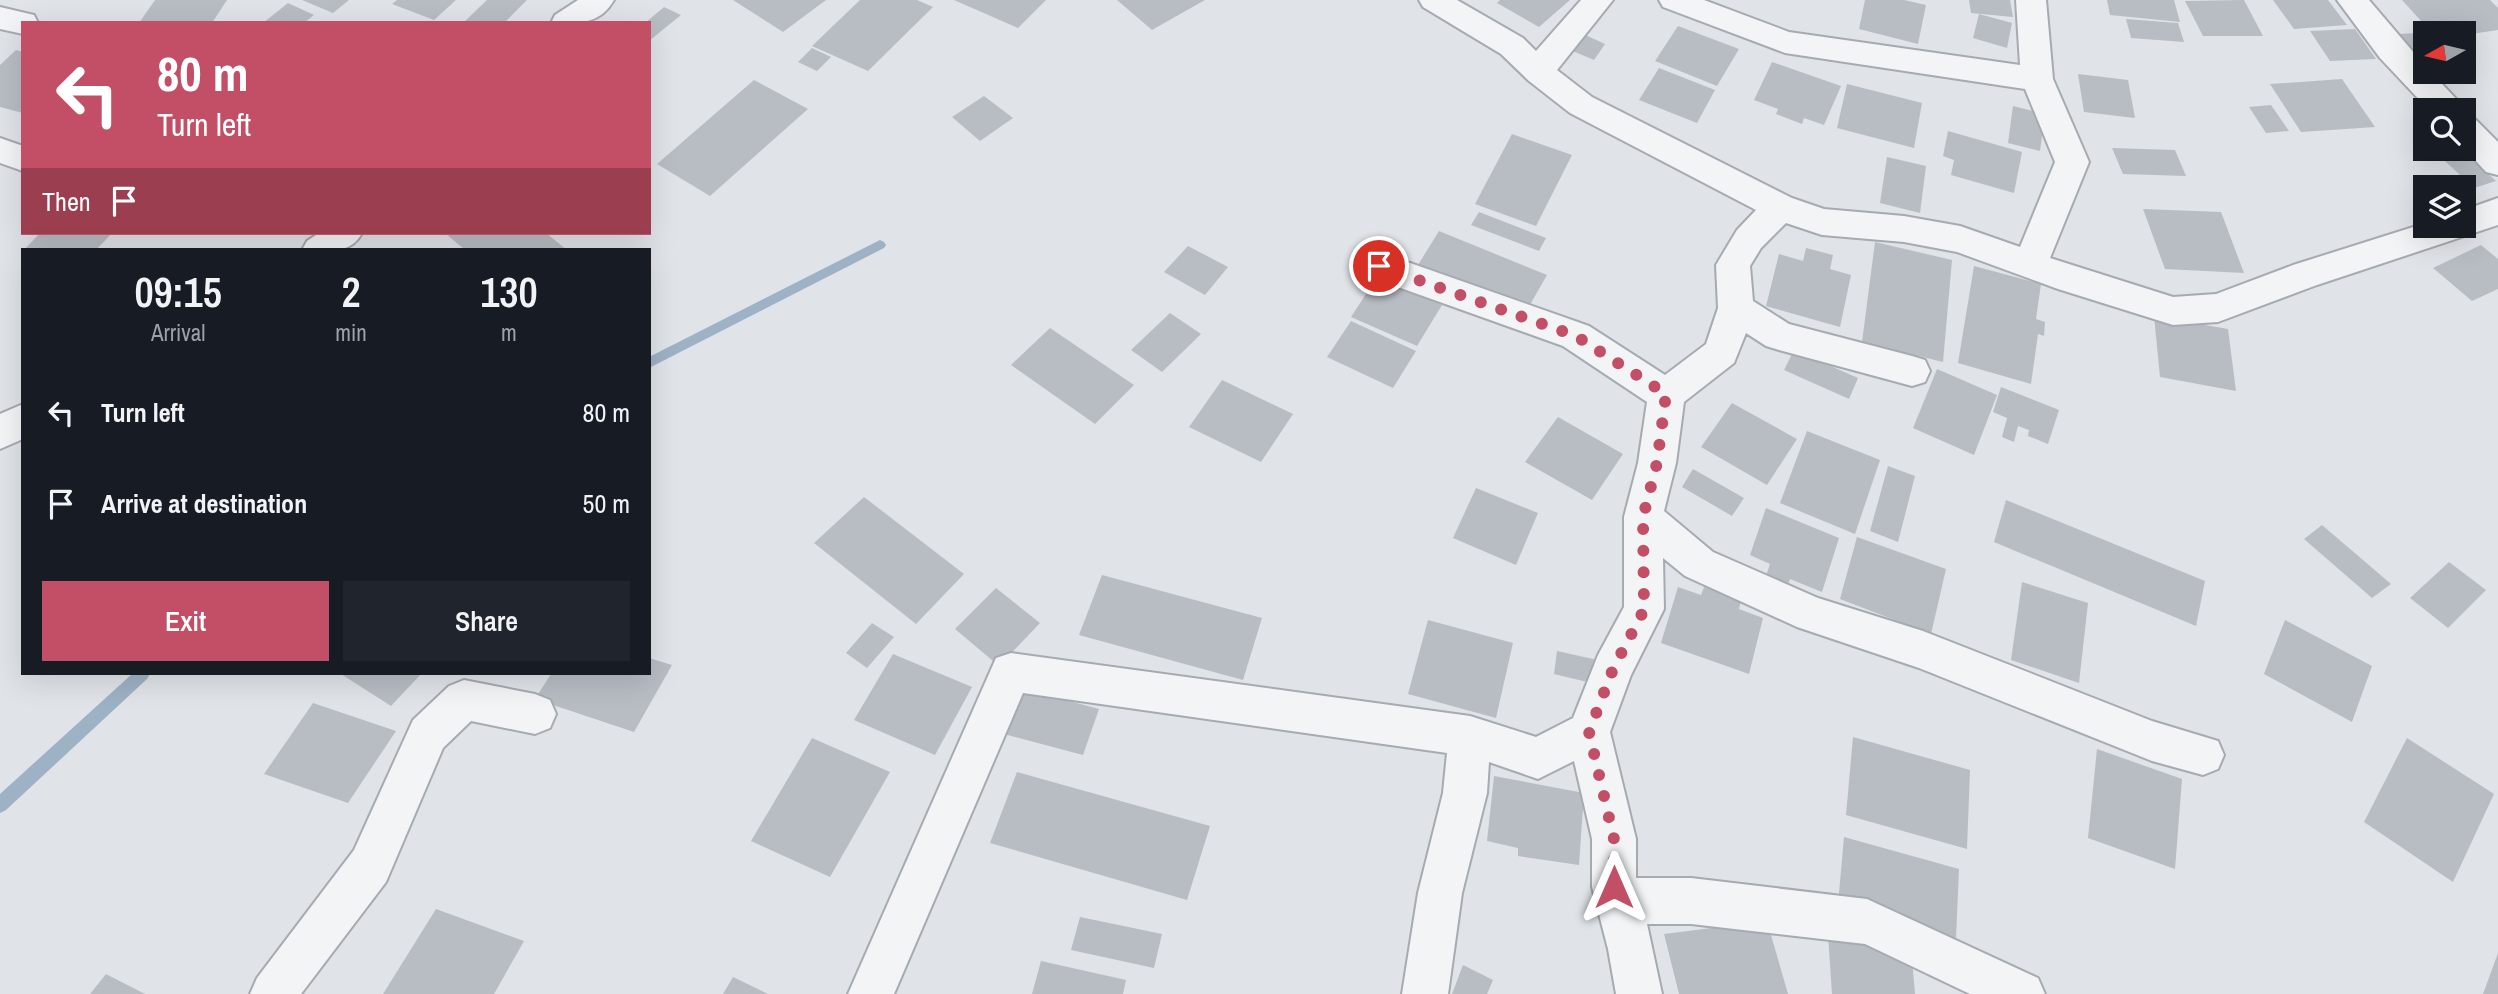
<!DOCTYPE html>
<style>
body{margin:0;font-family:"Archivo Narrow",sans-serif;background:#20242c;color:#f1f3f6;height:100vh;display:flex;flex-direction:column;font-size:26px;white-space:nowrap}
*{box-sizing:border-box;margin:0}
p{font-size:23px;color:#9ea1a6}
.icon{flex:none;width:38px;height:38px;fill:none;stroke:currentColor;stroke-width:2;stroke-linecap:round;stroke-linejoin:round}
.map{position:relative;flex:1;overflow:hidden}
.drawer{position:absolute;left:21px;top:248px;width:630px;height:427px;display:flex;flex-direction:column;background:#171b24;border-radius:0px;box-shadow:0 7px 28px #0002}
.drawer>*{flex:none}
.top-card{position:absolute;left:21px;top:21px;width:630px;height:214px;border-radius:0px;box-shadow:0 7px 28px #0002;background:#c24f65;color:#fff;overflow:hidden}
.needle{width:46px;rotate:262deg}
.fabs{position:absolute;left:2413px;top:21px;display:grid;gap:14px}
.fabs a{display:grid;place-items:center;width:63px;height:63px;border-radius:0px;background:#171b24;box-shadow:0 7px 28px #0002;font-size:35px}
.pin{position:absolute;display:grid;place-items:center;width:60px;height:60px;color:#fff;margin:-30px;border:4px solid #fff;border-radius:50%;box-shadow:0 2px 7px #0007}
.me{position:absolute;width:77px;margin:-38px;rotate:0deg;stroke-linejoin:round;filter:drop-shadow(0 0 5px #0008)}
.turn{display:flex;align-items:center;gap:24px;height:147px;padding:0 21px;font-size:32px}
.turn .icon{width:91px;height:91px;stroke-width:2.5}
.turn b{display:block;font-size:49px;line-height:60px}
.then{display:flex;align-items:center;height:66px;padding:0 21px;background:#0003;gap:14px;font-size:26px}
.eta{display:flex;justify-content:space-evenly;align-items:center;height:119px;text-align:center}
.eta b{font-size:42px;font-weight:600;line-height:49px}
.primary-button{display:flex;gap:14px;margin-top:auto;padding:14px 21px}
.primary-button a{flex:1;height:80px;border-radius:0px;background:#c24f65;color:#fff;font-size:28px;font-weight:600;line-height:80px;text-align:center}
.primary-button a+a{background:#20242c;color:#f1f3f6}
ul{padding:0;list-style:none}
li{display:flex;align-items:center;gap:21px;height:91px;padding:0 21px}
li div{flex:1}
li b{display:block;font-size:26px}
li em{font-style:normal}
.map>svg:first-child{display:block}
</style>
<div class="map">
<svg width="2498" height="994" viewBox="0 0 2498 994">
<rect width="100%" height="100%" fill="#e0e3e8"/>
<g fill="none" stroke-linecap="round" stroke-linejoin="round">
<path fill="#9eb2c5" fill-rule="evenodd" d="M880,240L884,242L886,245L884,248L649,368V357Z
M132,674H150L147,679L6,810L0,813V794Z"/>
</g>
<path fill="#b8bdc4" d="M155,0H227L212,23H139Z
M302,0H349L333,13Z
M397,0H456L434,20L392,4Z
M487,0H527L504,23H463Z
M733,0H826L783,32Z
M860,0H917L933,7L868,71L812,46Z
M954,0H1046L1018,28Z
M1117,0H1205L1152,30Z
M1500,0H1570L1539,27L1497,3Z
M1865,0H1904L1926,5L1918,44L1859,29Z
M1969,0H2010L2013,17L1971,13Z
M2107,0H2174L2180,22L2110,15Z
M2244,0L2263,36H2203L2185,1Z
M2273,0H2328L2347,25L2294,29Z
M2402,0H2490L2498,8V30L2464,35L2432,33Z
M288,3L314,15L304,23H263Z
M664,7L681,15L649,41V23H645Z
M1979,14L2012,23L2007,48L1973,38Z
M2126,19L2178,23L2184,42L2131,38Z
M1678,26L1739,49L1717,86L1655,61Z
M2355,29L2376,59L2330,61L2310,31Z
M1581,33L1605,44L1594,60L1568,49Z
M2419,33L2426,41V58H2415L2398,34Z
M812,48L831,57L817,71L798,62Z
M16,50L23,52V113L0,107V65Z
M1772,62L1841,86L1824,125L1804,118L1802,124L1776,114L1778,109L1754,100Z
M1659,68L1715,90L1697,123L1639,100Z
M2078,74L2128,80L2135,118L2084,112Z
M2342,79L2375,127L2301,132L2270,84Z
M754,80L808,109L710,196L657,164Z
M1847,84L1922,103L1914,148L1837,128Z
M984,96L1013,118L980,141L952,117Z
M2271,105L2289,131L2266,133L2249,107Z
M2013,106L2045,114L2040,151L2008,143Z
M1948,131L2022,152L2014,193L1951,175L1954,160L1943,156Z
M1512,134L1572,155L1536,226L1475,204Z
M2112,148L2175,150L2186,176L2123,174Z
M2432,149H2462L2496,181L2474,188Z
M1887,157L1926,166L1920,213L1880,203Z
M2143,209L2221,212L2244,273L2165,269Z
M1479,212L1546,238L1539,251L1471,225Z
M1439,231L1547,275L1527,310L1418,265Z
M40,233H112L96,250H24Z
M445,233H546L567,250H465Z
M1875,242L1952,260L1943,362L1862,342Z
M2481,245L2498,259V289L2472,301L2433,268Z
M1188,246L1228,267L1205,295L1164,272Z
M1806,248L1833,255L1830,269L1851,275L1840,327L1766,306L1779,254L1803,261Z
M1974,266L2041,284L2036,319L2045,322L2044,336L2038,334L2031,384L1958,363Z
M1377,277L1442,305L1417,346L1351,317Z
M1170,313L1201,334L1162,372L1131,350Z
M2154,316L2228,329L2236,391L2160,377Z
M1351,321L1416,351L1393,388L1327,357Z
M1050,328L1134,385L1095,424L1011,365Z
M1794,350L1858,378L1849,399L1784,370Z
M1937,369L1997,395L1974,455L1913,428Z
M1222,380L1293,414L1261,462L1189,427Z
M2001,387L2059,410L2048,444L2028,436L2029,430L2018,426L2014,442L2002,437L2007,418L1993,412Z
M1732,403L1797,439L1767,485L1701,447Z
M1558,417L1623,454L1592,500L1525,462Z
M1807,431L1880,460L1855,534L1780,503Z
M1888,466L1915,476L1898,542L1870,531Z
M1693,469L1744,498L1732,516L1682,487Z
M1476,488L1538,513L1516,565L1453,538Z
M864,497L964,574L916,624L814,543Z
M2006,500L2205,581L2196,626L1994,542Z
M1766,508L1839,538L1822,592L1790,579L1787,588L1765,579L1770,564L1750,555Z
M2322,525L2391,584L2372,598L2304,539Z
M1857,537L1946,569L1931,634L1840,599Z
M2449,562L2486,590L2448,628L2410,598Z
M1102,575L1262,618L1243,680L1079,635Z
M2022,582L2088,603L2079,683L2011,660Z
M1678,587L1701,595L1704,587L1741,600L1739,609L1763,618L1749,674L1661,643Z
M996,588L1040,623L999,666L955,629Z
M1428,620L1513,643L1496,718L1408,694Z
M2285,620L2372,666L2352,722L2264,674Z
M872,623L894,637L867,668L846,653Z
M1557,651L1602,661L1600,685L1554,674Z
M893,654L972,687L935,755L854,720Z
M649,658L672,665L634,732L535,699L551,674H649Z
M341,674H421L391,706Z
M1017,687L1099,709L1083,755L1000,733Z
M313,703L396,731L348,803L264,774Z
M1853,737L1970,770L1967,849L1846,815Z
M812,738L890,772L830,877L751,841Z
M2407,738L2494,794L2453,882L2364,822Z
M2097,749L2182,779L2175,869L2088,838Z
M1017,772L1210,826L1187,900L990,843Z
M1494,776L1584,793L1579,865L1518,856V848L1487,841Z
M1844,837L1959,869L1956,938L1838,904Z
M436,909L524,941L494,994H383Z
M1080,917L1162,934L1154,968L1071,950Z
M1767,921L1788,994H1679L1664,934Z
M1828,935L1911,948L1915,994H1832Z
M2498,953V994H2483Z
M1041,961L1126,980L1123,994H1032Z
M1463,965L1493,980L1487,994H1452Z
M106,974L145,994H90Z
M733,977L768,994H723Z"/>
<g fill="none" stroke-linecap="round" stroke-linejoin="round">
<g stroke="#a6aab1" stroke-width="4">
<path id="minor" d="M578,0H614C599,26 577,23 551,23L555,15Z
M1419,0H1457L1523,38L1536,51L1581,0H1613L1557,70L1592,97L1792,198L1824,209L1904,216L1960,226L2020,247L2055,162L2025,89L1785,53L1663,7L1659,0H1704L1789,32L2020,65L2016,0H2046L2053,79L2089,162L2050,258L2173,297L2216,294L2293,265L2426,223V226H2464V210L2498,198V225L2317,285L2218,322L2173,325L2058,289L1957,252L1904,242L1822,235L1786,223L1761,248L1750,266L1753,301L1789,324L1912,356L1925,360L1930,371L1925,382L1912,386L1779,350L1766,346L1746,333L1734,363L1684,402L1676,463L1664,511L1713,552L1818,598L1923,631L2152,721L2218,741L2224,755L2218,769L2203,775L2152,761L1919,668L1797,627L1685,576L1663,558L1664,609L1631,675L1610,732L1636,839V878H1691L1867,899L2038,978L2045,994H1970L1865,944L1691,924H1647L1662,994H1616L1608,949L1592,887V839L1574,761L1538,779L1489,762L1487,793L1462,893L1448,994H1402L1418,893L1443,793L1447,753L1023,693L894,994H848L996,658L1011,653L1470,716L1536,737L1573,718L1598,655L1624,607V517L1638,463L1647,402L1563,346L1367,276L1362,266L1367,256L1379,252L1589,326L1665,375L1706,344L1718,308L1716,265L1737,230L1756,210L1570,113L1529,81L1501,54L1423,7Z
M2337,0H2369L2426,67V72H2431L2459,102L2464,110H2429L2380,58Z
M0,7L34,15L38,23H23V34L0,29Z
M2464,115L2475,119L2498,142V175L2486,172L2464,148Z
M0,138L23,146V171L0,163Z
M319,233H362C350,256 325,250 302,250L307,241Z
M23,404V439L0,449V414Z
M464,680L535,694L550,700L556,714L550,728L535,734L471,721L443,748L386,882L301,994H250L257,978L354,850L413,720L449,686Z"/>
</g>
<use href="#minor" fill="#f2f4f6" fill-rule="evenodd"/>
</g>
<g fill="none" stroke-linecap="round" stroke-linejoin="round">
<path stroke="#c24f65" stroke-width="12" stroke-dasharray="0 21.6" d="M1379,266L1576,336L1666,394L1657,463L1643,517L1644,610L1613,669L1589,732L1614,839V887"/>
</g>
</svg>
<div class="fabs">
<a><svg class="needle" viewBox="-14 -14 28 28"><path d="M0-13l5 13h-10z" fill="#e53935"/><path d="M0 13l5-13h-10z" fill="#9ea1a6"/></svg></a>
<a><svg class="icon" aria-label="search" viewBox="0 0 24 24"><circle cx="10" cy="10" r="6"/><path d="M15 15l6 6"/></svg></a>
<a><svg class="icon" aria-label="layers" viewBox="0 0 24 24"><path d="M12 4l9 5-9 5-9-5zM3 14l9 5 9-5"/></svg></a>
</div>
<div class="pin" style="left:1379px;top:266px;background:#d93025"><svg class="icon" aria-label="arrive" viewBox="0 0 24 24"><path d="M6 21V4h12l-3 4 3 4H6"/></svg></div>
<svg class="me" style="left:1614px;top:887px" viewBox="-20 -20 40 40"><path d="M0-17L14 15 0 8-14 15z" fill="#c24f65" stroke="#fff" stroke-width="4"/></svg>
<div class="top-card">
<div class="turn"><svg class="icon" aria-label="left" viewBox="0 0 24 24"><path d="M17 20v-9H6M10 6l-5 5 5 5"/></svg><div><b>80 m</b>Turn left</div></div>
<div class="then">Then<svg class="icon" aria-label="arrive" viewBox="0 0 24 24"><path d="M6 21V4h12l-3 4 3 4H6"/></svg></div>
</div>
<section class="drawer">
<div class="eta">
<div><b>09:15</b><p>Arrival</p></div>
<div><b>2</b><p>min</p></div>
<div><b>130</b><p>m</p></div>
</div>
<ul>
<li><svg class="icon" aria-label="left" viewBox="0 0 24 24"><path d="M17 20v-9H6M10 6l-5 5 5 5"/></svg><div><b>Turn left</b></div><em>80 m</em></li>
<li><svg class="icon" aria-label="arrive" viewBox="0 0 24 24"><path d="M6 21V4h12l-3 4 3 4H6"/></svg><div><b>Arrive at destination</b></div><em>50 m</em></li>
</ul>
<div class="primary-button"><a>Exit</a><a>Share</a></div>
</section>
</div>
